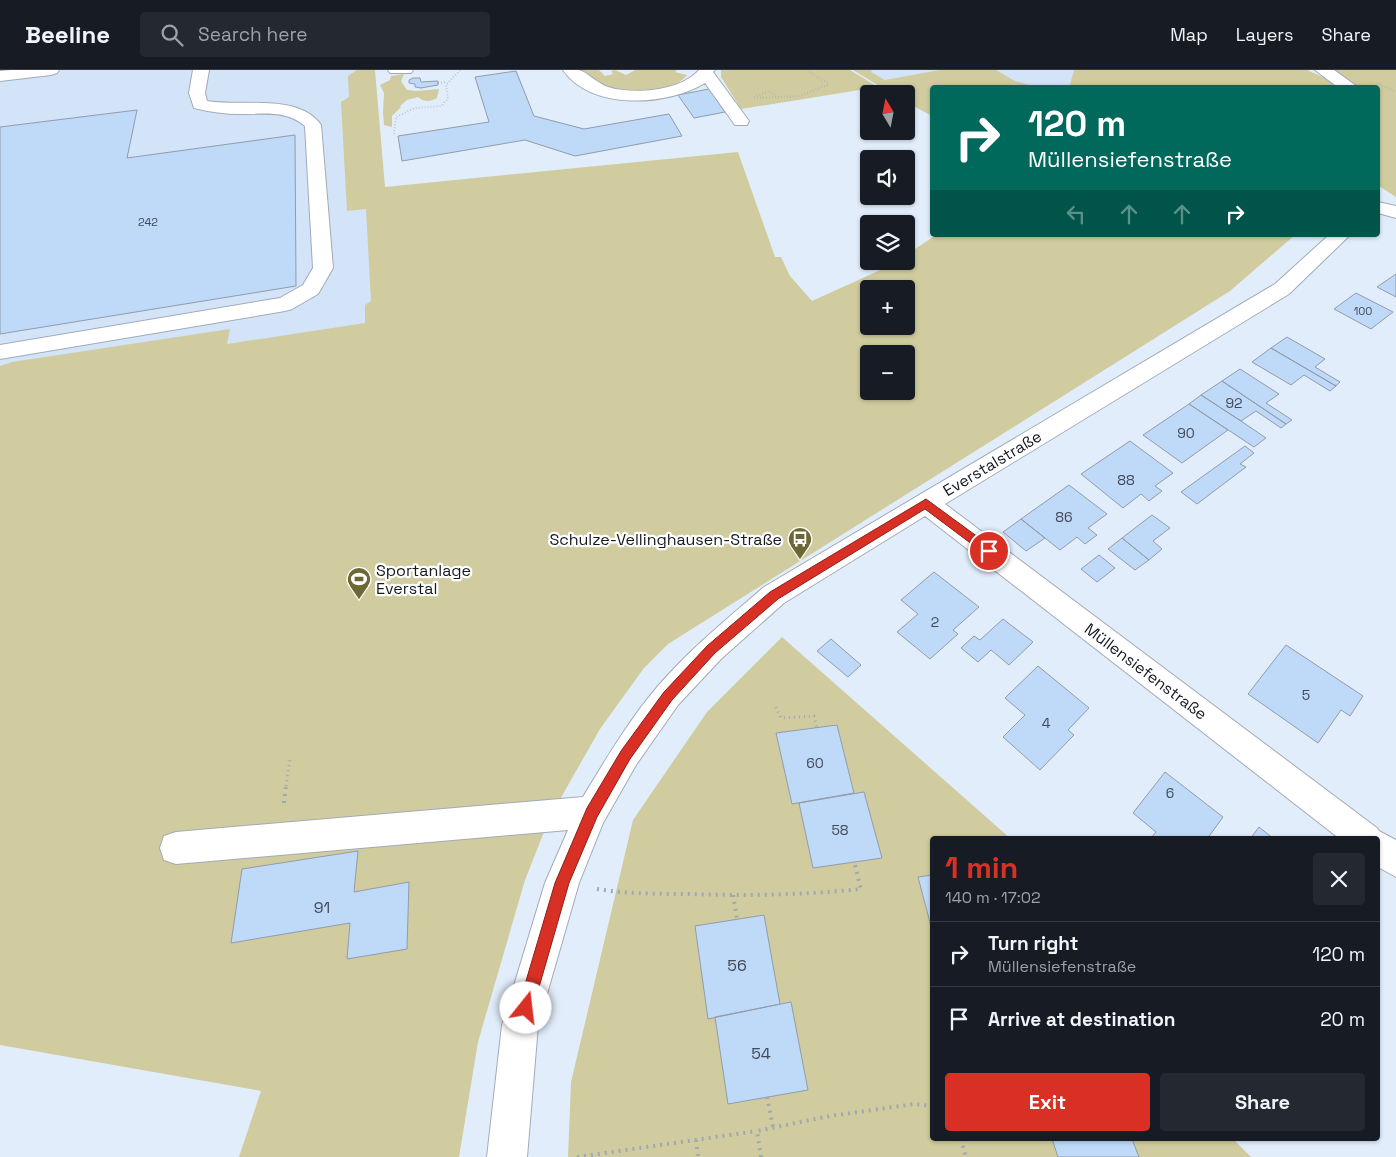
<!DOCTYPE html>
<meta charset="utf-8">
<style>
body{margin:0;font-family:"Space Grotesk",sans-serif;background:#242831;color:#f1f3f6;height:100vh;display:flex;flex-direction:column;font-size:19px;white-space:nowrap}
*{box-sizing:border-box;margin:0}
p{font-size:16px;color:#9ea1a6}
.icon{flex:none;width:28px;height:28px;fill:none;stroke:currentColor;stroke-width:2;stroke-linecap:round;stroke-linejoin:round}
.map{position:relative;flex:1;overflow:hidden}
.side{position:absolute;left:930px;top:766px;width:450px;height:305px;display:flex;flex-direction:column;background:#171b24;border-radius:5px;box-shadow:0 1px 4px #0004}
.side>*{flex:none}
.banner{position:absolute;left:930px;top:15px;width:450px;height:152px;border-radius:5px;box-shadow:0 1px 4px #0004;background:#00695c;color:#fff;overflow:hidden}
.needle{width:32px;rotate:350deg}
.controls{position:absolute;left:860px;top:15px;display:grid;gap:10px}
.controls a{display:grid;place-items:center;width:55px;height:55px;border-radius:5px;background:#171b24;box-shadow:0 1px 4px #0004;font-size:25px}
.pin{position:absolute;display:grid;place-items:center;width:42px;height:42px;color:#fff;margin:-21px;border:2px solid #fff;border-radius:50%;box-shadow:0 1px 5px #0007}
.me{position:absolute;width:55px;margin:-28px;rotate:16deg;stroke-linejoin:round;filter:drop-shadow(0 0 4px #0008)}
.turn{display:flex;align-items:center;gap:18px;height:105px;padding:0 15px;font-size:22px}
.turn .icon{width:65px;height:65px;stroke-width:2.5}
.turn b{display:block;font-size:35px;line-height:42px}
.lanes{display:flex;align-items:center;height:48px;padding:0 15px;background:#0003;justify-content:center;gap:25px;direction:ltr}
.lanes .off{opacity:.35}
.round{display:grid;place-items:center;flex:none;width:52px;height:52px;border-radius:5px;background:#242831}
.headline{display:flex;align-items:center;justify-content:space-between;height:85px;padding:0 15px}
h1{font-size:30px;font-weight:800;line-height:38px;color:#d93025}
.primary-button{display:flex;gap:10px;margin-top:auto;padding:10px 15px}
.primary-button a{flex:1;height:58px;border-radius:5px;background:#d93025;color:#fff;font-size:20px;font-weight:800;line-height:58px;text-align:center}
.primary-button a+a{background:#242831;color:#f1f3f6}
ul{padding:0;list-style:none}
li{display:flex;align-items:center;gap:15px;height:65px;padding:0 15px;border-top:1px solid #363941}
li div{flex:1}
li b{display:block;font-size:19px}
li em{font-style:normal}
header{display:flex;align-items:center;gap:30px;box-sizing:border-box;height:70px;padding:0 25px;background:#171b24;border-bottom:1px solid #363941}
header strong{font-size:24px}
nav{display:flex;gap:28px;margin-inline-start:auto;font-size:18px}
.search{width:350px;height:45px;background:#242831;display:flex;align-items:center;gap:12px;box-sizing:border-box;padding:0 18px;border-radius:5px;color:#9ea1a6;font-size:19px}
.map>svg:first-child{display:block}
</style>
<header>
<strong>Beeline</strong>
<div class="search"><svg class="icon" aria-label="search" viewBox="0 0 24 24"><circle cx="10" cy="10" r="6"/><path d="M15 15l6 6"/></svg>Search here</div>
<nav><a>Map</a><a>Layers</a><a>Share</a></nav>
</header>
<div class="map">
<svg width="1396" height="1087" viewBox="0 0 1396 1087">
<rect width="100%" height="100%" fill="#e2edfb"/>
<path fill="#d3e3f8" d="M0,0H370L387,232L366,256L0,308Z
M863,0H1106L1089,17L932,18L906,24Z"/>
<path fill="#d0cc9f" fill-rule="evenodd" d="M357,0H375L385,117L738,82L775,187H781L790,206L812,231L887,197L896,191H906V185L936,165H1295L1230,221L668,574L644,598L600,659L563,724L544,762L525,810L478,972L459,1087H239L261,1021L0,975V296L12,292L230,259L227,274L365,253V235L371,231L366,139L347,141L341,32L349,27L348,6ZM869,219H906V256H869ZM869,284H906V321H869Z
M579,0H599L605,6L613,4L611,1L615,0L626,5L635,0H677L675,2L687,5C673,24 622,25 602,16C594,12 586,6 579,0Z
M721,0H850L878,17L741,39L721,7Z
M853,0H872L871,2L885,10L940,0H996L1015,11L1037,17L932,18V46L906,32V24H892Z
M1074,0H1307L1334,12L1337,17L1069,18Z
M1327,0H1396V127L1379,116L1378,111V18L1345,17Z
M404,4L401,11L407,20L416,21L439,19L437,28C430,32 424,32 418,27L407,30L400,36L401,37L392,46V57L384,55L383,42L384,23L380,15L390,10L391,6Z
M782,567L1011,769H932V1069H1233L1251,1087H568L571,1012L633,750L707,642Z"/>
<path fill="#bfd9f9" stroke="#919ca9" d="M516,1L534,46L584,59L669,44L682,66L575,86L525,70L402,91L398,66L489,52L475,7Z
M413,8H420L421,12L438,11V15L421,18L415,17V14L409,13V10Z
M709,19L725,42L694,48L678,25Z
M137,40L127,88L295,65L296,216L0,264V57Z
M1396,204V227L1377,217Z
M1356,223L1393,242L1371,259L1334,239Z
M1287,267L1325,289L1315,297L1340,312L1336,316L1271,278Z
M1271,278L1336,316L1330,321L1304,305L1291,315L1252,292Z
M1240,299L1279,324L1266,333L1292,350L1286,354L1222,311Z
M1222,311L1286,354L1281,358L1256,341L1241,351L1201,325Z
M1201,325L1241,351L1266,368L1254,377L1189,334Z
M1189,334L1228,360L1182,393L1143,365Z
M1130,371L1173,403L1155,416L1162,421L1149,431L1141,424L1123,438L1081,404Z
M1245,376L1254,383L1240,394L1246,397L1197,434L1181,422Z
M1069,415L1107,444L1088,458L1097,465L1085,474L1077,467L1060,480L1021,449Z
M1152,445L1170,458L1153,471L1162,479L1149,490L1122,468Z
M1021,449L1045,468L1026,481L1003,462Z
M1122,468L1149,490L1135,500L1108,479Z
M1099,485L1115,498L1097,512L1081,499Z
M934,502L979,537L953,560L958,564L930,589L897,562L918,544L901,530Z
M1003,549L1033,572L1009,595L991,580L978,592L961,578L974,566L980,570Z
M831,569L861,595L848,607L817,581Z
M1286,575L1363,626L1350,646L1341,640L1318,673L1248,624Z
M1038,596L1089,638L1068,660L1074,665L1040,700L1003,667L1025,645L1005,628Z
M837,655L854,723L792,734L776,663Z
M1165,702L1223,747L1207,769H1150L1156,762L1133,743Z
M864,722L882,788L813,798L799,733Z
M1259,757L1274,769H1250Z
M358,781L354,822L409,812L407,879L347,889L350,853L231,873L242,799Z
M932,805V860L918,807Z
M764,845L780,934L708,949L695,856Z
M791,932L808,1020L728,1034L715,947Z
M1052,1069H1132L1139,1087H1058Z"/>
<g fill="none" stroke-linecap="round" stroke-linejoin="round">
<g stroke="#a1abb9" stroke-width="2">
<path id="minor" d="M11,0H59L57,3L51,5L0,11V1Z
M193,0H209L205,23L207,31C241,37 299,23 321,55L333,198L318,224L292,239L285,241L0,289V275L280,228L303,215L313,198L305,56C286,40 264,44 241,44C225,44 210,42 194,38L189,23Z
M388,0H413L411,3H390Z
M563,0C568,0 574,0 579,0C587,2 598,14 608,17C633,25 681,21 699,0H715L713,2L749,51L747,55H735L705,13C668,36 591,41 563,0Z
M1315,0H1334L1359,18H1339Z
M1378,132L1396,136V148L1378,143Z
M1329,165H1350L1289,224L945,434L1377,758L1379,761L1396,770V807L1378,797V769H1340L925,446L784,533L721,589L678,635L636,695L603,753L579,813L538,955L527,1087H487L502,955L545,813L568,760L176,794L164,790L160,778L164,766L176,762L583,727C606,689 629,650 658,616C690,579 728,548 764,517L1275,214Z"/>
</g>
<path stroke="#9fa8b3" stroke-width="2" stroke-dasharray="0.5 2.5" stroke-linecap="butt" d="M438,13L447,12
M1377,13L1396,22
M754,27L769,21L777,27
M757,28L800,26L827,15L828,13L808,1
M394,64L396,47L415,38L441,36L448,29L446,15L460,0"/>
<path stroke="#9fa8b3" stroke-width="3" stroke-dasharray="1 4" stroke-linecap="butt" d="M776,637L781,648L814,646L817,658
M286,716L290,689"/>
<path stroke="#9fa8b3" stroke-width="4" stroke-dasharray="2 5" stroke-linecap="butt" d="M284,733L286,715
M597,819C627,824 658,824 689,824C746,826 804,825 861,819L854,792
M733,825L737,849
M767,1027L773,1057
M961,1069L966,1087
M696,1070L698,1087
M577,1087L757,1061
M761,1087L757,1061L830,1046L914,1034L932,1036"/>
<use href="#minor" fill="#fff" fill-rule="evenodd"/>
</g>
<path fill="#d93025" stroke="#8d1f18" d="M926,429L993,478L994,481L993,484H985L925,439L778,529L715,583L672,630L630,689L597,747L569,813L533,938L531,943L526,945L520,943L518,938L555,813L587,738L621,681L664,622L707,576L770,522Z"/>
<defs>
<g id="bus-pin" transform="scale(1.25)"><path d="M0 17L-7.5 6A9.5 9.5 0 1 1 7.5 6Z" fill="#6d6733" stroke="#fff"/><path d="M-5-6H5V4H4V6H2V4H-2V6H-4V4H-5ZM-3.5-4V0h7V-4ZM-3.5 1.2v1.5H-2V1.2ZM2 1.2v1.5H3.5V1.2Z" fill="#fff"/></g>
<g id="stadium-pin" transform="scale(1.25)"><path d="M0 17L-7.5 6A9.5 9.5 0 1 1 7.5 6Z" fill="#6d6733" stroke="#fff"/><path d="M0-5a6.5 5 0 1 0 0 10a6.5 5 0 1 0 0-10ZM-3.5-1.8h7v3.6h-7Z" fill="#fff"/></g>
</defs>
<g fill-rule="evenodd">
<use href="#bus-pin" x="800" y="469"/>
<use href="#stadium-pin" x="359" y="509"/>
</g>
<g text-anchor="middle" stroke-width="4.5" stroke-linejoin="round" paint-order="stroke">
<g font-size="11" fill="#404955">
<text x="148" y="156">242</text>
<text x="1363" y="245">100</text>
</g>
<g font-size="14" fill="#404955">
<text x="1234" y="338">92</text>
<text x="1186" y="368">90</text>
<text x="1126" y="415">88</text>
<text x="1064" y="452">86</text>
<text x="935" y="557">2</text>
<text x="1306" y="630">5</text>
<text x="1046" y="658">4</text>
<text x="815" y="698">60</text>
<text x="1170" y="728">6</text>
<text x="840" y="765">58</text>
</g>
<g font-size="16" fill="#15191e" stroke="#fff">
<text transform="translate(992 393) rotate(-31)" y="6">Everstalstraße</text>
<text transform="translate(1146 601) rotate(37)" y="6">Müllensiefenstraße</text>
</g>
<g font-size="16" fill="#15191e" stroke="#fff" text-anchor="end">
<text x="782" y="475">Schulze-Vellinghausen-Straße</text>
<text x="376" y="506" text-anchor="start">Sportanlage<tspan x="376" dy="18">Everstal</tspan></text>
</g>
<g font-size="16" fill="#404955">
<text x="322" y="843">91</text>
<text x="737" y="901">56</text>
<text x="761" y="989">54</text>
</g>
</g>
</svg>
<div class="controls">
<a><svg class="needle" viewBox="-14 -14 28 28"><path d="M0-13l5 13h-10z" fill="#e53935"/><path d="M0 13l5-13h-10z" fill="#9ea1a6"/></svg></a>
<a><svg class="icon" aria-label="sound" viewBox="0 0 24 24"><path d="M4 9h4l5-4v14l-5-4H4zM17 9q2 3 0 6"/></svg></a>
<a><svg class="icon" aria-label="layers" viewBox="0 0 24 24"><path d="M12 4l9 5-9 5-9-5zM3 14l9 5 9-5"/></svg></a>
<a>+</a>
<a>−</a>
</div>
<div class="pin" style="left:989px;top:481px;background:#d93025"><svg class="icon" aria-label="arrive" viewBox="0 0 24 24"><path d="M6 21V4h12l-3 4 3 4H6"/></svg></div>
<svg class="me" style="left:526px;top:938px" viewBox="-20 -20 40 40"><circle r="19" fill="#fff"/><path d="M0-13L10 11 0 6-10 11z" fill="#d93025"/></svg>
<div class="banner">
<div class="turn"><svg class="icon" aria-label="right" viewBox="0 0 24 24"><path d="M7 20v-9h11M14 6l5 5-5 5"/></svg><div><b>120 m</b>Müllensiefenstraße</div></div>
<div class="lanes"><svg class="icon off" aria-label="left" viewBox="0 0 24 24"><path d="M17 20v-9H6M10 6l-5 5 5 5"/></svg><svg class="icon off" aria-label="ahead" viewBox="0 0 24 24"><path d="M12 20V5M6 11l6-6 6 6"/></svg><svg class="icon off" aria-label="ahead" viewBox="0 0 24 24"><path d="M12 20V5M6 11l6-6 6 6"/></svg><svg class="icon" aria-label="right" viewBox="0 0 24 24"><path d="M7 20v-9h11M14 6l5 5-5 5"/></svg></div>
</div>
<section class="side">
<div class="headline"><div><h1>1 min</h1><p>140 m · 17:02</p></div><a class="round"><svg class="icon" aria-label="close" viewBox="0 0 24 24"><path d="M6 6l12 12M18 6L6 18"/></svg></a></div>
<ul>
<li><svg class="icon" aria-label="right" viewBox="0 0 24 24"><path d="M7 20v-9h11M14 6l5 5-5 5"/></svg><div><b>Turn right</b><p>Müllensiefenstraße</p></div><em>120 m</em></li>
<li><svg class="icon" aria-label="arrive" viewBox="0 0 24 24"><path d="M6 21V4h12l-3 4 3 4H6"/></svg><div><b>Arrive at destination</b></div><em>20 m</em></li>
</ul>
<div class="primary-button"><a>Exit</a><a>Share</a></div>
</section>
</div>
